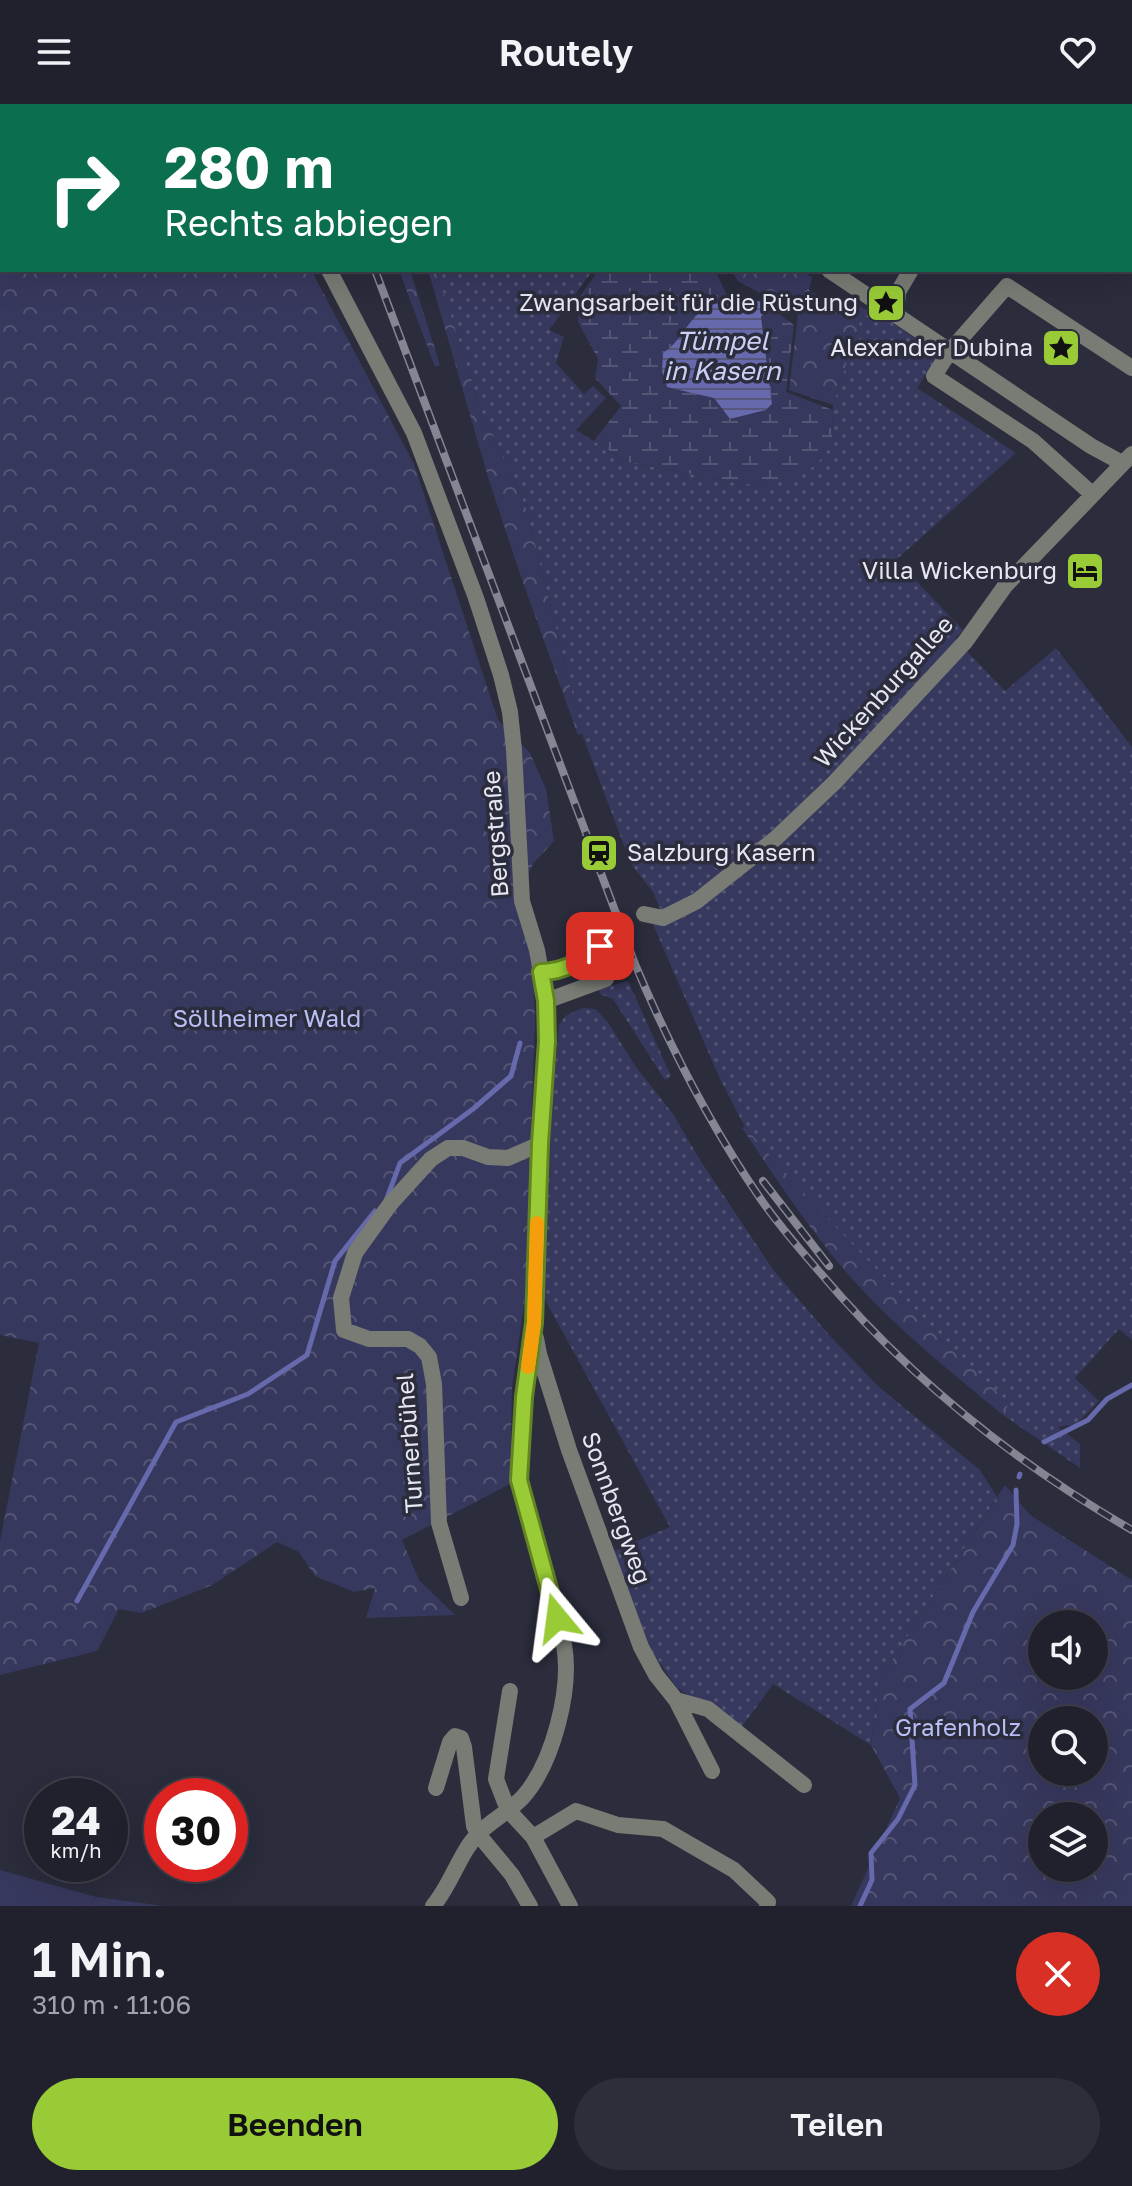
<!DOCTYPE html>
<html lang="de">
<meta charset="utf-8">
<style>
body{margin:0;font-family:"Golos Text",sans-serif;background:#2d2e39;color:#f1f3f6;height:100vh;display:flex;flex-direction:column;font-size:30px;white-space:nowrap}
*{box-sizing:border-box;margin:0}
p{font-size:26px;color:#a2a3aa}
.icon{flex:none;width:44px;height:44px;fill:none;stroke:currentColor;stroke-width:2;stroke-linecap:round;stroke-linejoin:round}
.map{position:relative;height:1802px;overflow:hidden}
.panel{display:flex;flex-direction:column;background:#20212d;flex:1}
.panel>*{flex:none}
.banner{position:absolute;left:0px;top:0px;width:1132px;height:168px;box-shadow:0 8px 32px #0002,0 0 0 2px #3d3e49;background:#0b6e4f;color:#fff;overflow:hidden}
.buttons{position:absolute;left:1028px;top:1506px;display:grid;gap:16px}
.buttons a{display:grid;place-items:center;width:80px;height:80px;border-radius:50%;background:#20212d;box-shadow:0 8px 32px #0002,0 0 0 2px #3d3e49;font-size:40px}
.speed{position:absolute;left:24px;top:1674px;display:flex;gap:16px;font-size:40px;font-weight:700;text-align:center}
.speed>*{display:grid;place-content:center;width:104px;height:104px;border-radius:50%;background:#20212d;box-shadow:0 8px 32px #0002,0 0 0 2px #3d3e49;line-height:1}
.speed small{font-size:20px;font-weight:400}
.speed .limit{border:12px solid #d22;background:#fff;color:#111}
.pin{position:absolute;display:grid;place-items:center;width:68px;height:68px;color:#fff;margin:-34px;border-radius:16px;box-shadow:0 4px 12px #0006}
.me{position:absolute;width:88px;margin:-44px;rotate:344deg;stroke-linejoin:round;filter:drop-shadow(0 0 6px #0008)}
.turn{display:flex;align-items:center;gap:28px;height:168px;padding:0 32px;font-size:36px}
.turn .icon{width:104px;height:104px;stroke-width:2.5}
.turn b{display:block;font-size:56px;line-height:68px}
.round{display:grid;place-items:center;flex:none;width:84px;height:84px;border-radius:42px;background:#2d2e39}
.head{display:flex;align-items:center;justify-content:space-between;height:136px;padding:0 32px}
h1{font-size:48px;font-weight:600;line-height:60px}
.cta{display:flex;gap:16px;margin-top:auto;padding:16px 32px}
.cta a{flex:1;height:92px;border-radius:48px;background:#98cb36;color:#111;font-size:32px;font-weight:600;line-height:92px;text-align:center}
.cta a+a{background:#2d2e39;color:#f1f3f6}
header{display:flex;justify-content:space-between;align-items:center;height:104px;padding:0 32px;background:#20212d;font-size:36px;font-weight:600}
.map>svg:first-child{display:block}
</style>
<header><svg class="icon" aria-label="menu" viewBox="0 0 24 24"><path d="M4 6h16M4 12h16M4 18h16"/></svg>Routely<svg class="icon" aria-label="heart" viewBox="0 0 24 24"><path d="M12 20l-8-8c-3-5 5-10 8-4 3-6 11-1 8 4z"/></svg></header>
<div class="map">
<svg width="1132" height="1802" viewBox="0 0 1132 1802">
<defs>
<pattern id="grass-dots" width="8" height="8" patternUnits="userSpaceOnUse" patternTransform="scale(2)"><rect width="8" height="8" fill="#37385d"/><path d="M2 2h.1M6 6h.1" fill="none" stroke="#545575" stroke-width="1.8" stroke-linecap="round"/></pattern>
<pattern id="forest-crowns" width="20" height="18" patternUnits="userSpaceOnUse" patternTransform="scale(2)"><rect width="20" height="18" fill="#37385d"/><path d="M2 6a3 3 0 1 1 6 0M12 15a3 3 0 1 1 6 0" fill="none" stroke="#545575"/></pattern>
<pattern id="wetland-marsh" width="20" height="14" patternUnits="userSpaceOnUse" patternTransform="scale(2)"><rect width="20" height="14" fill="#37385d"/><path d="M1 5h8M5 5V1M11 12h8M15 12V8" fill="none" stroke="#545575"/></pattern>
<pattern id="water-rules" width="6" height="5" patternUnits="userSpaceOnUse" patternTransform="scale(2)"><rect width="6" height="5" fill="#6669ac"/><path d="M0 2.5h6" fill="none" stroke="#56577a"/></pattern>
</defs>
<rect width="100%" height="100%" fill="#2b2c3c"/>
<path fill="url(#grass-dots)" d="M436,166H593L549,226L564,233L556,259L584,290L593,282L606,294L576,326L628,358L737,379L768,382L832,341L833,301L864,205H872L939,251L917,284L1016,349L896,456L963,526L955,535L1005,587L1056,544L1132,643V1236L1119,1225L1075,1274L1099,1297L1076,1320L1058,1323L1080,1340V1364L1003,1311L1008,1299L873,1163L808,1095L745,1023L720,975L652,818L663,812L653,788L631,760L582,630L527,407L511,367L483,312Z
M628,877L671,972L665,976L613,895L600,890L598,885Z
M583,904L595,905L607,917L636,963L673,1010L700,1056L774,1167L831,1233L879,1283L980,1366L997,1393L880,1575L871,1641L773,1580L741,1624L677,1584L648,1542L611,1448L670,1423L544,1194L552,1000L559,921L565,912Z"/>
<path fill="url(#forest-crowns)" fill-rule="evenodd" d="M0,150L2,166H311L414,360L498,616L530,649L546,685L554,737L533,760L516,796L533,857L535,918L525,1194L512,1284L510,1380L402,1436L419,1476L455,1511L366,1514L375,1484L354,1488L315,1472L299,1448L277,1438L212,1481L142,1509L119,1505L97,1547L0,1571V1437L39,1239L0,1231Z
M399,166H410L440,261L435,263Z
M428,166H436L483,312L511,367L527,407L582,630L578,631L520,470L488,373Z
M731,166H798L812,173L809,186L843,212L857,201L864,205L833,301L789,286L798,210L738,177Z
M745,1023C829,1119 918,1209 1009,1299L1003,1311C952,1269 898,1226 854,1177C812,1130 777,1076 742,1024Z
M1005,1381L1030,1411L1132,1476V1802H851L900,1694L871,1641L880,1575ZM1042,1520H1094V1572H1042ZM1042,1616H1094V1668H1042ZM1042,1712H1094V1764H1042Z
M96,1793L164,1802H91Z"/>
<path fill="url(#wetland-marsh)" d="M599,166H715L730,198C686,205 695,229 663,249L714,294L730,315L766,306L772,301L761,213L769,203L794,221L786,288L833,306L832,341L816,361L797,372L768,382L737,379L628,358L594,337L621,302L595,274L598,255L578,218L580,192Z"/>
<path fill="#37385d" d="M0,1766L96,1793L91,1802H0Z"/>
<path fill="url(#water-rules)" d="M762,197L769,203L761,213L772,300L766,306L730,315L714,294L667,283L662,267L663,249C680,238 686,220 701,207C716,194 744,198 762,197Z"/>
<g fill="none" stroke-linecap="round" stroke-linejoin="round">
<path stroke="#6669ac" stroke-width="5" d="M387,1094L400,1059L473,1005L511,972L520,939
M1044,1338L1088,1316L1107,1295L1132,1281
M1019,1373L1020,1370
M77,1497L176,1318L248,1290L307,1251L335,1157L375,1107
M860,1802L872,1776L871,1749L898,1715L915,1681L910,1605L944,1579L973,1508L1013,1441L1017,1420L1016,1386"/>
<path stroke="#787c74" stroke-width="16" d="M420,0V2
M1033,0L1036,2
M773,2L775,0
M1017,2L1019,0
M0,34H2
M329,166L414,329L476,494L501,571L510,608L514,646L522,797L537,846L546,897L547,937L540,1040L534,1219L524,1293L519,1376L564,1541C572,1585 553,1659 523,1693C510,1707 492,1716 479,1729C459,1749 452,1780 433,1802
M829,166L1091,342L1122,359
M896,210L898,188L911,166
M1092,390L1033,337L934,272L950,247L1007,182L1132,264
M644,810L663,814L697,797L775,735L834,679L965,538L1005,482L1132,350
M541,868L571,862L600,842
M546,897L606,875
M536,1234L539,1250L569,1346L641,1543L656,1571L676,1596L708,1605L804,1681
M461,1494L439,1419L434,1280L429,1253L420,1242L408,1235H369L344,1226L341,1194L355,1149L391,1099L431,1055L448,1044H463L488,1053L508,1054L540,1040
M510,1587L496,1675L508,1706L533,1733L576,1707L618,1721L663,1725L734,1766L768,1798L767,1802
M676,1596L712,1667
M436,1684L450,1638L455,1632L461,1634L464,1643L474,1722L478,1730L512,1771L530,1802
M533,1733L570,1802"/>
<g stroke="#858694" stroke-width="8">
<path id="rail" d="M328,0V2
M375,166L635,860C669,941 710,1021 760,1094C777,1119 797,1142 817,1165C906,1271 1012,1357 1132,1426
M763,1077L829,1162"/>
</g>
<use href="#rail" stroke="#2b2c3c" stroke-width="5" stroke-dasharray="15" stroke-linecap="butt"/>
</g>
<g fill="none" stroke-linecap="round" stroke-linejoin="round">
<g stroke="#638423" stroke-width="20">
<path id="route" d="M557,1514L519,1376L524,1293L534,1219L540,1040L547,937L546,897L541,868C565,868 582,856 600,842"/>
</g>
<use href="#route" stroke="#98cb36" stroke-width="14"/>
<path stroke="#f59e0b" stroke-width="14" d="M528,1263L534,1219L537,1119"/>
</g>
<defs>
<g id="sight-square" transform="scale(2)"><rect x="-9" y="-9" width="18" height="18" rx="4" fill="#98cb36" stroke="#2b2c3c"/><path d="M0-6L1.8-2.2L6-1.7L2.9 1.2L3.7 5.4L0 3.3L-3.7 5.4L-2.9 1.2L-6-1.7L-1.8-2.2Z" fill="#111"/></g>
<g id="hotel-square" transform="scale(2)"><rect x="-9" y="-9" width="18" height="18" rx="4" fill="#98cb36" stroke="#2b2c3c"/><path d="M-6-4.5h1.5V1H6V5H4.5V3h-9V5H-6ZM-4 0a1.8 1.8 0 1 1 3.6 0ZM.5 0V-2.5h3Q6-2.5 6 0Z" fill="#111"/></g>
<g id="station-square" transform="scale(2)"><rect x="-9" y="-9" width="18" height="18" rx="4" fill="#98cb36" stroke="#2b2c3c"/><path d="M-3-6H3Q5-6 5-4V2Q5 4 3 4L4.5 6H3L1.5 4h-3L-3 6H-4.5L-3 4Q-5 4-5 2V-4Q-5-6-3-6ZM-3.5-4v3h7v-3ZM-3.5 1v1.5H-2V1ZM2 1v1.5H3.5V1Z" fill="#111"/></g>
</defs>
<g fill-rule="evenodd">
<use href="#sight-square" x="886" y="199"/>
<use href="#sight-square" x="1061" y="244"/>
<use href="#hotel-square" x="1085" y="467"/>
<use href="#station-square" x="599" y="749"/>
</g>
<g text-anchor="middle" stroke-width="7" stroke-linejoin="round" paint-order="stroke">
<g font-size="24" fill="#e6e7f2" stroke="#2b2c3c" text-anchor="end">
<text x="858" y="207">Zwangsarbeit für die Rüstung</text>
<text x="1033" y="252">Alexander Dubina</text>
<text x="1057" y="475">Villa Wickenburg</text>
<text x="627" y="757" text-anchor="start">Salzburg Kasern</text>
</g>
<g font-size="24" fill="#e6e7f2" stroke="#2b2c3c">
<text transform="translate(884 588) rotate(-48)" y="8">Wickenburgallee</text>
<text transform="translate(496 730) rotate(-94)" y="8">Bergstraße</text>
<text transform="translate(410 1339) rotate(-94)" y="8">Turnerbühel</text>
<text transform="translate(616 1404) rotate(70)" y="8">Sonnbergweg</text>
</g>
<g font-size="24" fill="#b9bef7" stroke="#2b2c3c">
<text x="267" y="923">Söllheimer Wald</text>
<text x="958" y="1632">Grafenholz</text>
</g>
<g font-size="26" font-style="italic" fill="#ccd0f6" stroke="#2b2c3c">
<text x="722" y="246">Tümpel<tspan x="722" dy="30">in Kasern</tspan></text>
</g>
</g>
</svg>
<div class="buttons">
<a><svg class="icon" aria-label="sound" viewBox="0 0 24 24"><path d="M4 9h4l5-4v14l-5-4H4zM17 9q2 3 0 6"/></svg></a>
<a><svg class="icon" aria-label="search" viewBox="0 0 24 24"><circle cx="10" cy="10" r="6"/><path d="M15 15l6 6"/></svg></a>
<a><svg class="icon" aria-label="layers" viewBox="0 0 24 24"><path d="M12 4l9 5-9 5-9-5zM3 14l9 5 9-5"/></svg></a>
</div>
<div class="speed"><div>24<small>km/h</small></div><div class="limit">30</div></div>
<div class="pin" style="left:600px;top:842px;background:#d93025"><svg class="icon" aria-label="arrive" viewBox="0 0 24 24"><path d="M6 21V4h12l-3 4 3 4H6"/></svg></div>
<svg class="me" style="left:557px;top:1514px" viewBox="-20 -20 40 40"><path d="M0-17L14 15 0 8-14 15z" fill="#98cb36" stroke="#fff" stroke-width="4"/></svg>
<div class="banner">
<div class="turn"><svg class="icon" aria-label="right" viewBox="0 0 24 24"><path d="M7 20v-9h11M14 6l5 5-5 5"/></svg><div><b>280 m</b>Rechts abbiegen</div></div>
</div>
</div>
<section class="panel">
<div class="head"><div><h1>1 Min.</h1><p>310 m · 11:06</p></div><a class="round" style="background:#d93025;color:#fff"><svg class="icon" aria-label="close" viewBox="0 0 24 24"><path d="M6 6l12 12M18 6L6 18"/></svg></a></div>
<div class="cta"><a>Beenden</a><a>Teilen</a></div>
</section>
